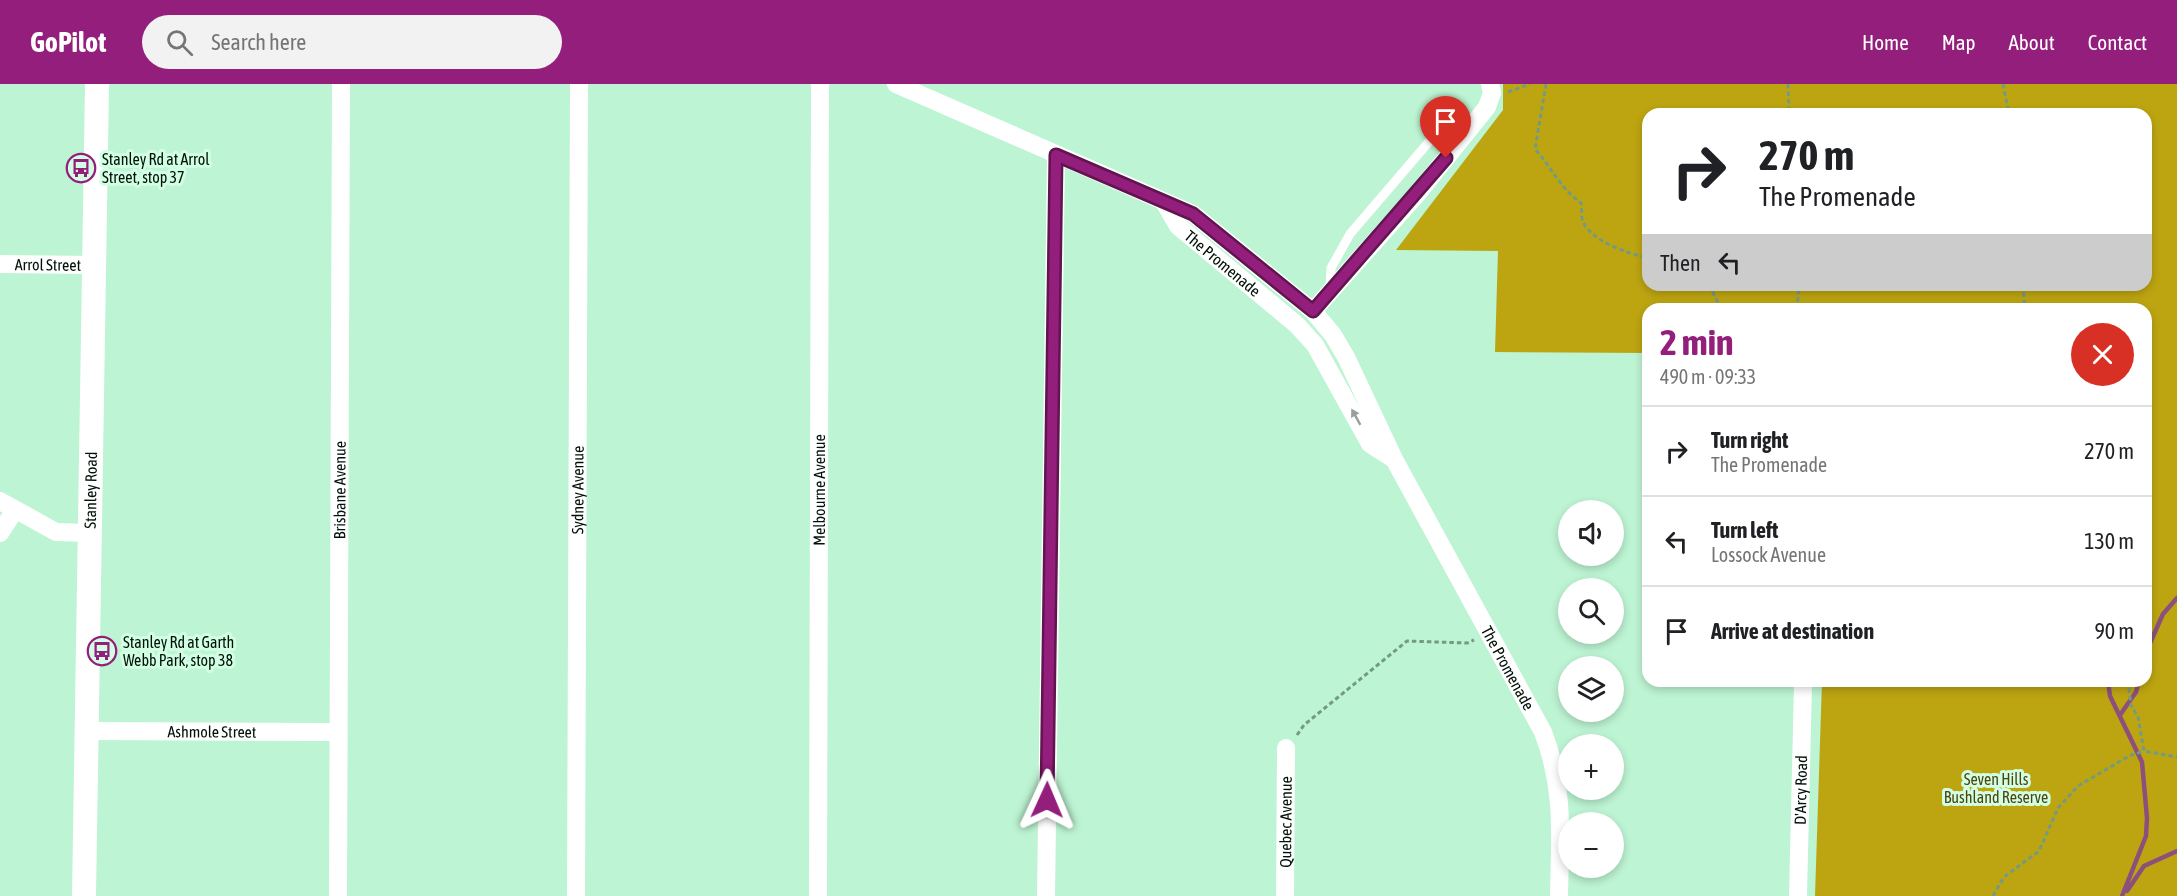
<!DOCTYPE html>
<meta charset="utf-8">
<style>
body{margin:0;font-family:"Asap Condensed",sans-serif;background:#f2f2f2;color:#202124;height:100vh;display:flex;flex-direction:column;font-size:22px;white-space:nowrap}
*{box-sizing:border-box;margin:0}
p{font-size:20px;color:#757577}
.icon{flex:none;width:33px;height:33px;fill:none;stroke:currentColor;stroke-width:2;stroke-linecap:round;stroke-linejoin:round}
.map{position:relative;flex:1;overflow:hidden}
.drawer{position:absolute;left:1642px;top:219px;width:510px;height:384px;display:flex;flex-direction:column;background:#fff;border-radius:18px;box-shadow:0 3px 9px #0003}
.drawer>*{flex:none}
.top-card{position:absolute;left:1642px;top:24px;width:510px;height:183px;border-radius:18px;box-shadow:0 3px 9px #0003;background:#fff;color:#202124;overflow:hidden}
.tools{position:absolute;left:1558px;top:416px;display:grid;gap:12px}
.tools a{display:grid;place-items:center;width:66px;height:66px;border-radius:50%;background:#fff;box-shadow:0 3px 9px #0003;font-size:30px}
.pin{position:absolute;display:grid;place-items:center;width:51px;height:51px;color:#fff;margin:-62px -26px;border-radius:50% 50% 50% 0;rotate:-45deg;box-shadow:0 0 6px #0007}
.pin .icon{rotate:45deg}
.me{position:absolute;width:66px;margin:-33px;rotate:1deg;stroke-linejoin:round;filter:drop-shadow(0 0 4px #0008)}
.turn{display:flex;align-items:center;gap:21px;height:126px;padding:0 18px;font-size:27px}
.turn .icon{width:78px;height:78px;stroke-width:2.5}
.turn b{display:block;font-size:42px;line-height:51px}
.then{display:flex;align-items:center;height:57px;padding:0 18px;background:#0003;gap:12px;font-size:22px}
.round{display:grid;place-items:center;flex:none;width:63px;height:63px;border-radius:32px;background:#f2f2f2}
.head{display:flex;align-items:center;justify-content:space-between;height:102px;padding:0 18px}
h1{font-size:36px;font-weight:700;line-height:45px;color:#941e7b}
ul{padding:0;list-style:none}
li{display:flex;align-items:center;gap:18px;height:90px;padding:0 18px;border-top:2px solid #e0e0e0}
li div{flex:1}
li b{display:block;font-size:22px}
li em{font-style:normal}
header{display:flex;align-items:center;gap:36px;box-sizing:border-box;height:84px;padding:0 30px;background:#941e7b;color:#fff}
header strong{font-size:28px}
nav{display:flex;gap:33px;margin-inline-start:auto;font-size:21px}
.search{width:420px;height:54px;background:#f2f2f2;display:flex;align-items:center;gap:15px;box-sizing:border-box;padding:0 21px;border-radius:33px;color:#757577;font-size:22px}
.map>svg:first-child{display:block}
</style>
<header>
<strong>GoPilot</strong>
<div class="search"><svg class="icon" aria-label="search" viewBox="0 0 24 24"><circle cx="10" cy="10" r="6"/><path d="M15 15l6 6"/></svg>Search here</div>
<nav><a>Home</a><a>Map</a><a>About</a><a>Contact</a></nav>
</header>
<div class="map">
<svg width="2177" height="812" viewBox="0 0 2177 812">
<rect width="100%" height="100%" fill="#bdf4d3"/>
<path fill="#bda511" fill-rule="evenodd" d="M1503,0H2177V812H1815L1822,597H2146V225H1648V269L1495,268L1498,167L1396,166L1503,26ZM1648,30H2146V201H1648Z"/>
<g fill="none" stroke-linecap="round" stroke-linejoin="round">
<path stroke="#8d507d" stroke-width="4.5" d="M2146,568L2163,530L2177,514
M2108,597L2110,612L2142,678L2147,734L2146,752L2122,812
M2120,631L2136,608L2139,597
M2127,807L2144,782L2177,767"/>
<path stroke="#739b83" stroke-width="3" stroke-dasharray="4.5 3" stroke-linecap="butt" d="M1546,0L1535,65C1552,84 1560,104 1581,119C1582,125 1581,134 1583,138C1594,159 1628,169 1648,174
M1788,0L1789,30
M2003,0L2009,30
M1508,8L1530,0
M1709,201L1721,225
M2023,201L2025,225
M1797,225L1799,201
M2128,597L2131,621L2138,633L2144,667L2177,673
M1297,651L1304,641L1407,557L1467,559L1474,556
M1993,812L2004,793L2039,767L2058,724L2078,702L2129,672L2144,667"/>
<path stroke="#fff" stroke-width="9" d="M1330,206L1331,184L1350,150L1445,39"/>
<g stroke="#fff" stroke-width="18">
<path id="s1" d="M896,0L1193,130L1313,227L1333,251L1346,273L1394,375L1543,648C1565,706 1560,751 1559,812"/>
<path id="s2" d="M1164,118L1178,142L1297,241L1315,261L1370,360L1392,374"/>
<path id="s3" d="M0,180L95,181"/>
<path d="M1313,227L1419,108L1487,23L1492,9L1490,0"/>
<path d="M0,417L56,448L89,449"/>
<path d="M0,449L15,426"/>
<path id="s4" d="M86,647L337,648"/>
<path id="s5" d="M338,812L341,0"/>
<path id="s6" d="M576,812L579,0"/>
<path id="s7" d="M818,812L820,0"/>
<path d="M1046,812L1056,71"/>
<path id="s8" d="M1285,812L1286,664"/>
<path id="s9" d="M1798,812L1803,600"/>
</g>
<path stroke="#fff" stroke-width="24" id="s10" d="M84,812L97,0"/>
</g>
<defs><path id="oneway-solid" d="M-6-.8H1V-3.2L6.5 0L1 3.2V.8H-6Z" transform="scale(1.5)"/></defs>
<use fill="#99a09c" href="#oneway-solid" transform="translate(1356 333) rotate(-119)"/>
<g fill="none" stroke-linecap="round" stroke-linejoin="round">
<g stroke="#601450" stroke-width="15">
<path id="route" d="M1047,716L1056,71L1193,130L1313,227L1446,74"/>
</g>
<use href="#route" stroke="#941e7b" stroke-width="10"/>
</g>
<defs>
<g id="bus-ring" transform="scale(1.5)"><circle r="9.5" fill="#d2ffe4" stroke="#941e7b" stroke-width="1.5"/><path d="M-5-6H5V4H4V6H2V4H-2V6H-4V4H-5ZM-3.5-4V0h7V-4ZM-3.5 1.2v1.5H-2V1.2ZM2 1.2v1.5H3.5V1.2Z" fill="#941e7b"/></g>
</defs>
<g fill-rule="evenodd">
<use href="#bus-ring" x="81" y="84"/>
<use href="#bus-ring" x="102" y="567"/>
</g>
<g text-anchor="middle" stroke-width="6" stroke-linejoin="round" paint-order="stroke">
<g font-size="16" fill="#001107" stroke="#d2ffe4" text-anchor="start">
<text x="102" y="81">Stanley Rd at Arrol<tspan x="102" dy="18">Street, stop 37</tspan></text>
<text x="123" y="564">Stanley Rd at Garth<tspan x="123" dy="18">Webb Park, stop 38</tspan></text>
</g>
<g font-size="16" fill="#001107" stroke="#d2ffe4">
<text dy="6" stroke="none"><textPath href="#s2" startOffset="86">The Promenade</textPath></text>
<text dy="6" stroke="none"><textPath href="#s3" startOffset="48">Arrol Street</textPath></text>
<text dy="6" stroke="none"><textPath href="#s10" startOffset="406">Stanley Road</textPath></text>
<text dy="6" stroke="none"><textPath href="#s5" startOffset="406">Brisbane Avenue</textPath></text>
<text dy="6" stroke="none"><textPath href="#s6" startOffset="406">Sydney Avenue</textPath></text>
<text dy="6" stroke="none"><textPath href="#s7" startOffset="406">Melbourne Avenue</textPath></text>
<text dy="6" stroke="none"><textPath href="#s1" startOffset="886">The Promenade</textPath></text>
<text dy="6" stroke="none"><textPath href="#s4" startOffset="126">Ashmole Street</textPath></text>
<text dy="6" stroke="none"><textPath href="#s9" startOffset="106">D'Arcy Road</textPath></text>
<text dy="6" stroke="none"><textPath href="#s8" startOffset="74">Quebec Avenue</textPath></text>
</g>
<g font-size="16" fill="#4d430f" stroke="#d2ffe4">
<text x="1996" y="701">Seven Hills<tspan x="1996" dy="18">Bushland Reserve</tspan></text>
</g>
</g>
</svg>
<div class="tools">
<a><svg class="icon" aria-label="sound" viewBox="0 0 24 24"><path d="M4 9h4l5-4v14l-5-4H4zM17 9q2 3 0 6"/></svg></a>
<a><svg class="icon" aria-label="search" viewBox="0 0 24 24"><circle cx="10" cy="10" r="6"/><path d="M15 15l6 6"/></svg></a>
<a><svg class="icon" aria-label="layers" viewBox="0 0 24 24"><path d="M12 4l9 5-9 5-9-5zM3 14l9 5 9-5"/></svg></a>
<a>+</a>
<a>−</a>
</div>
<div class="pin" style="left:1446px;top:74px;background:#d93025"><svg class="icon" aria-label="arrive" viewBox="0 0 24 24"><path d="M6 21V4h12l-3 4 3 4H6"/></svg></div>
<svg class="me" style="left:1047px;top:716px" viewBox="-20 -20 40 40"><path d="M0-17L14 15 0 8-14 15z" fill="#941e7b" stroke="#fff" stroke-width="4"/></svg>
<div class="top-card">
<div class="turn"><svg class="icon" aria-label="right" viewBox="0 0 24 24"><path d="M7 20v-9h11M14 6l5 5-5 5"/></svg><div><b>270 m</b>The Promenade</div></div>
<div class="then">Then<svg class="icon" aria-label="left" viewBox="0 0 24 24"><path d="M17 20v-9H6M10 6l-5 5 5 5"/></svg></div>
</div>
<section class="drawer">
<div class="head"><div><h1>2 min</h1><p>490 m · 09:33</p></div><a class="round" style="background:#d93025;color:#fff"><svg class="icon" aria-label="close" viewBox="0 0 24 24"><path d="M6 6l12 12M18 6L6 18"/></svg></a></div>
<ul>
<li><svg class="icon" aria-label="right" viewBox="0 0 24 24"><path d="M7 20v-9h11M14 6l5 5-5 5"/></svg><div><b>Turn right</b><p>The Promenade</p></div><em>270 m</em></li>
<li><svg class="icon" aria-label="left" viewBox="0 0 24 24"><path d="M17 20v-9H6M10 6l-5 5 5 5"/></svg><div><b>Turn left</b><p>Lossock Avenue</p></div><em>130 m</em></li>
<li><svg class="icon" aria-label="arrive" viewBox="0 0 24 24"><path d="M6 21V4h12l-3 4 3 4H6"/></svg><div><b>Arrive at destination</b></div><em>90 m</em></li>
</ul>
</section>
</div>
